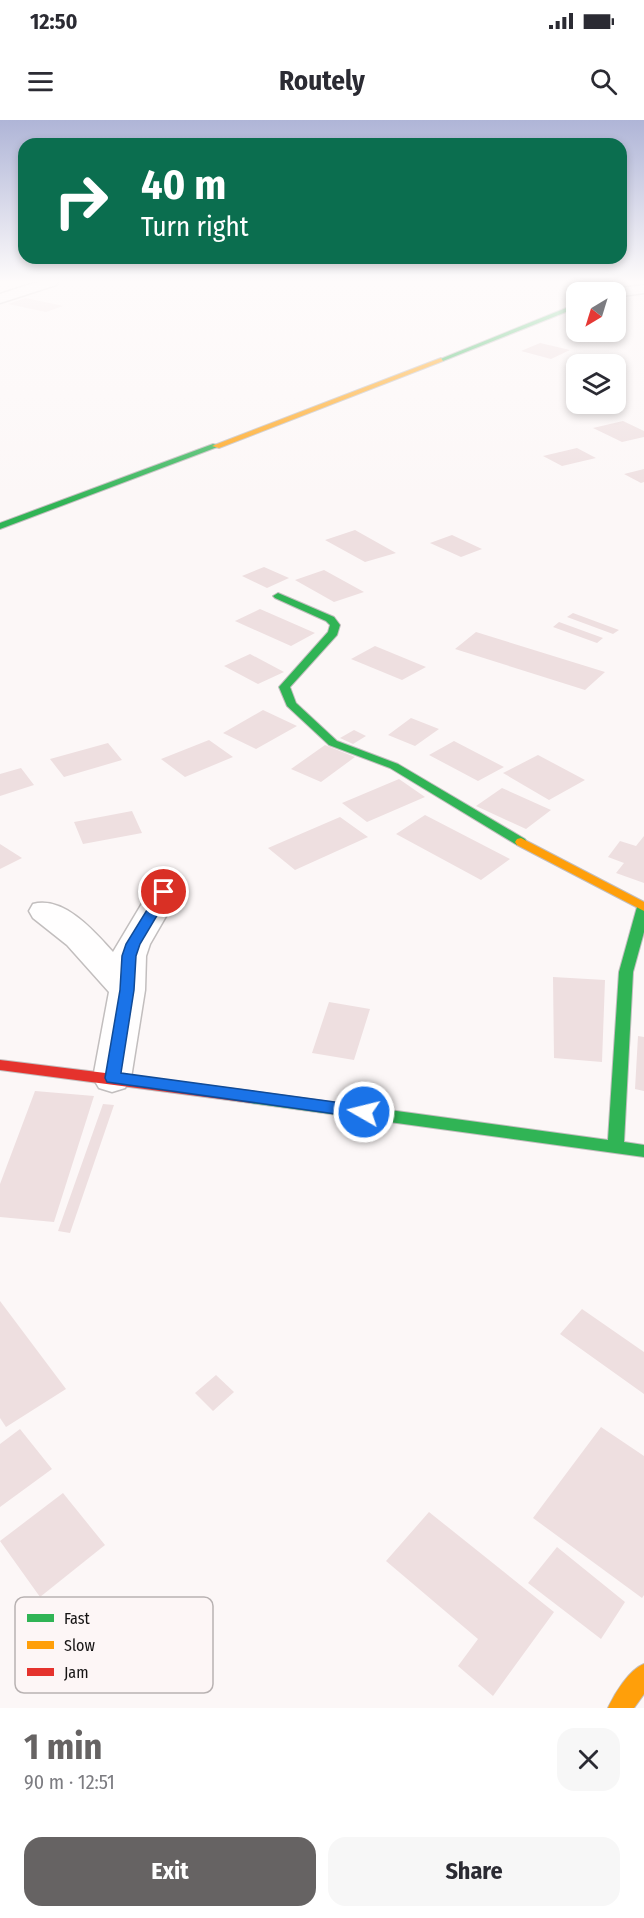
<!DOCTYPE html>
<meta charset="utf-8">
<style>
body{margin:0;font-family:"Fira Sans Condensed",sans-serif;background:#f7f7f7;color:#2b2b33;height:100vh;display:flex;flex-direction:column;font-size:22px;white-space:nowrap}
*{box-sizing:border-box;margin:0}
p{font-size:20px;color:#7c7c81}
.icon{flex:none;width:33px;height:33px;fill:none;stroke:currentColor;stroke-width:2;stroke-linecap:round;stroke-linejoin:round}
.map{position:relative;height:1588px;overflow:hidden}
.drawer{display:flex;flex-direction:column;background:#fff;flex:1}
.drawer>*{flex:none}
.banner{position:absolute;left:18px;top:18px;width:609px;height:126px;border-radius:18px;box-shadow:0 3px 9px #0003;background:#0b6e4f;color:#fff;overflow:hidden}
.needle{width:39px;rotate:218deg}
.fabs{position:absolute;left:566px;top:162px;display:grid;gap:12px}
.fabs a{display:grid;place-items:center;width:60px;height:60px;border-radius:12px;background:#fff;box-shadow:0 3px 9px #0003;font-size:30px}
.pin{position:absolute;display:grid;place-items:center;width:51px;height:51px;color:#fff;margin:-26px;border:3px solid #fff;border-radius:50%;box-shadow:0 2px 6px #0007}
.me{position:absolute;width:66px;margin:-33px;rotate:278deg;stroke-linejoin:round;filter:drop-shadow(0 0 4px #0008)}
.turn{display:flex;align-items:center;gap:21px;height:126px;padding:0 24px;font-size:27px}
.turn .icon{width:78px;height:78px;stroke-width:2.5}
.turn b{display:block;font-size:42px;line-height:51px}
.round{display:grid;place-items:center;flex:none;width:63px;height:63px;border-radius:18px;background:#f7f7f7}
.summary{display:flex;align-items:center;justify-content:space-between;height:102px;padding:0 24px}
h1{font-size:36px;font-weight:700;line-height:45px;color:#666363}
.button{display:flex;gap:12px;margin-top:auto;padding:12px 24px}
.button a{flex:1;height:69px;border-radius:18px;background:#666363;color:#fff;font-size:24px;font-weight:700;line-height:69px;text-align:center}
.button a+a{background:#f7f7f7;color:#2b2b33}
.status{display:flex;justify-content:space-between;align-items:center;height:42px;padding:0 30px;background:#fff;direction:ltr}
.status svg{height:16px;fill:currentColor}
header{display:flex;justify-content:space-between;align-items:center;height:78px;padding:0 24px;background:#fff;font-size:27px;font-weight:700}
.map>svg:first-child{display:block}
</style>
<div class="status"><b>12:50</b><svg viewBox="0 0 49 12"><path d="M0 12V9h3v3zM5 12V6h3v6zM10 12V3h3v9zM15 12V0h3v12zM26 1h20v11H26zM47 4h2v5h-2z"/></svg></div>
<header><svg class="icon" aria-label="menu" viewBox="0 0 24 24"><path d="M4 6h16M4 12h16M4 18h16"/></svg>Routely<svg class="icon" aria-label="search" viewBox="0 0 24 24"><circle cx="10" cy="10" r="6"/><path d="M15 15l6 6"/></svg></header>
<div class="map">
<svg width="644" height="1588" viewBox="0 0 644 1588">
<rect width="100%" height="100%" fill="#fcf7f7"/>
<path fill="#eedfe0" d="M26,178L63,186L46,192L8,184Z
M540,223L570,230L551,239L521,231Z
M623,301L644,311V317L622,322L593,308Z
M577,328L596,338L562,346L543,336Z
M644,349V362L641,363L624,354Z
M355,410L396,433L365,442L325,420Z
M452,415L482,429L461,437L430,423Z
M264,447L289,458L267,468L242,456Z
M324,450L364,472L334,482L295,460Z
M260,489L315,513L291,526L235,501Z
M573,493L619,510L613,514L567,497Z
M559,502L603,518L597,523L553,507Z
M476,512L605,552L585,570L455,529Z
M375,526L426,547L402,560L351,539Z
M250,534L284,552L258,564L224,546Z
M263,590L297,606L256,629L223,613Z
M411,598L439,609L415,626L388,615Z
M354,610L366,616L353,624L340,618Z
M209,620L233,637L185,657L161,639Z
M454,621L504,647L478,661L429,635Z
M108,623L122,640L64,657L50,639Z
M325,625L355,637L321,662L291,649Z
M538,635L585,660L549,680L503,653Z
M21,648L34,665L0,676V654Z
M399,659L425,677L367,702L342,683Z
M502,668L551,690L526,709L476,686Z
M132,691L142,713L83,724L74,702Z
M425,695L510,739L481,760L396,714Z
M340,697L368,717L295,750L268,728Z
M644,716V763L616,753L624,743L608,737L620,721L636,726Z
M0,724L22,738L0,749Z
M553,857L605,860L602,942L554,938Z
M329,882L370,889L354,940L312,933Z
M638,916L644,917V971L635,969Z
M35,971L94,976L54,1102L0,1097V1064Z
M103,984L114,985L70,1113L58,1111Z
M0,1181L66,1269L6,1307L0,1298Z
M582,1189L644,1232V1274L560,1214Z
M216,1255L234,1272L213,1291L195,1273Z
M601,1307L644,1336V1475L642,1478L533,1398Z
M20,1309L52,1349L0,1387V1324Z
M63,1373L105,1425L40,1477L0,1421Z
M429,1392L554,1492L493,1576L458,1546L478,1519L386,1441Z
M557,1427L625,1482L601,1519L528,1463Z"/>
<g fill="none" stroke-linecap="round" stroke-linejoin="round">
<g stroke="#c2bebe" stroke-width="3">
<path id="street" d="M37,162H58L56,165L0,183V174Z
M644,165V173L615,177V172H608L615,169Z
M164,762L175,765L180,772L150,824L146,836L145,870L131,958L125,968L112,972L99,968L93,958L109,872L67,825L33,798L29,791L33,784C64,776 94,811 113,832L153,765Z"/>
</g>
<g stroke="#c2bebe" stroke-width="2">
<path id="fast" d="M576,184V188L443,241L438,240Z
M213,324L220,326L0,409V403Z
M278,473L334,497L340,505L337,515L290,567L296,583L337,621L398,644L525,719L527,722L525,725H517L390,648L329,625L287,586L279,567L328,512L330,505L326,501L275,478L273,476Z
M644,783V812L633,852L624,1022L644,1025V1037L251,983L245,981L243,977L245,973L251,971L608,1020L619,852L637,787Z"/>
</g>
<g stroke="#c2bebe" stroke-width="2">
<path id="slow" d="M441,238L443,241L219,328L212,326Z
M521,718L644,782V791L517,725L515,722L517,719Z
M644,1544V1574L634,1588H608C615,1573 629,1550 644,1544Z"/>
</g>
<g stroke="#c2bebe" stroke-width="2">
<path id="jam" d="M0,940L251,971L257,973L259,977L257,981L251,983L0,950Z"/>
</g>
<use href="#street" fill="#fffefe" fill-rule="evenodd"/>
<use href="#fast" fill="#30b455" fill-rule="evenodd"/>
<use href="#slow" fill="#ff9f0a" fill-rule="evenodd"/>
<use href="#jam" fill="#e5322d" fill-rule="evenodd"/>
</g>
<linearGradient id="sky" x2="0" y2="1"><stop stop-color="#afb5d7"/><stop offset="0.42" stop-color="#fefbfb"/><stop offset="1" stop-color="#fefbfb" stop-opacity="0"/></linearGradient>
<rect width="644" height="384" fill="url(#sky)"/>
<path fill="#1a73e8" stroke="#114b97" stroke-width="1.5" d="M164,768L171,772L140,824L136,836L134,870L121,953L364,986L370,988L372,992L370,996L364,998L107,962L105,958L120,870L122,836L126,824L158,772Z"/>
<rect x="15" y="1477" width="198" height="96" rx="9" fill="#fdf6f6" stroke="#b8b2b2" stroke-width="1.5"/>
<rect x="27" y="1494" width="27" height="8" fill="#30b455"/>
<rect x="27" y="1521" width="27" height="8" fill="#ff9f0a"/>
<rect x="27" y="1548" width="27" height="8" fill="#e5322d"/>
<g font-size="16" fill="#161414">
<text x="64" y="1504">Fast</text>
<text x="64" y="1531">Slow</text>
<text x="64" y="1558">Jam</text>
</g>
</svg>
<div class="fabs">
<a><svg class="needle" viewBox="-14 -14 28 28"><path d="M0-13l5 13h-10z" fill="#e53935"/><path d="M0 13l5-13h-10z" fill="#7c7c81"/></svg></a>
<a><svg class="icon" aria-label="layers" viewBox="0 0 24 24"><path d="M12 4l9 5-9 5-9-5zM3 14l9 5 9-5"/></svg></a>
</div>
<div class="pin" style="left:164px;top:772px;background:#d93025"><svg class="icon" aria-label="arrive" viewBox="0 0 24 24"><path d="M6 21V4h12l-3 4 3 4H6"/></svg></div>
<svg class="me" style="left:364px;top:992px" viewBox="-20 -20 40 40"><circle r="17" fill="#1a73e8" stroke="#fff" stroke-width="3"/><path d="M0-11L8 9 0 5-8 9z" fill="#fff"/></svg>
<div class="banner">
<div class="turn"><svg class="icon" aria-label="right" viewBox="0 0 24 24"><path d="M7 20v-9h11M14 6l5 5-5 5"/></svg><div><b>40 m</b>Turn right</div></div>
</div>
</div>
<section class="drawer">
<div class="summary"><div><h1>1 min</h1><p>90 m · 12:51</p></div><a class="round"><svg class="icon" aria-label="close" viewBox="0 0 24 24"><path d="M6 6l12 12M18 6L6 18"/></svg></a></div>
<div class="button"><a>Exit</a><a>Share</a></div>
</section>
